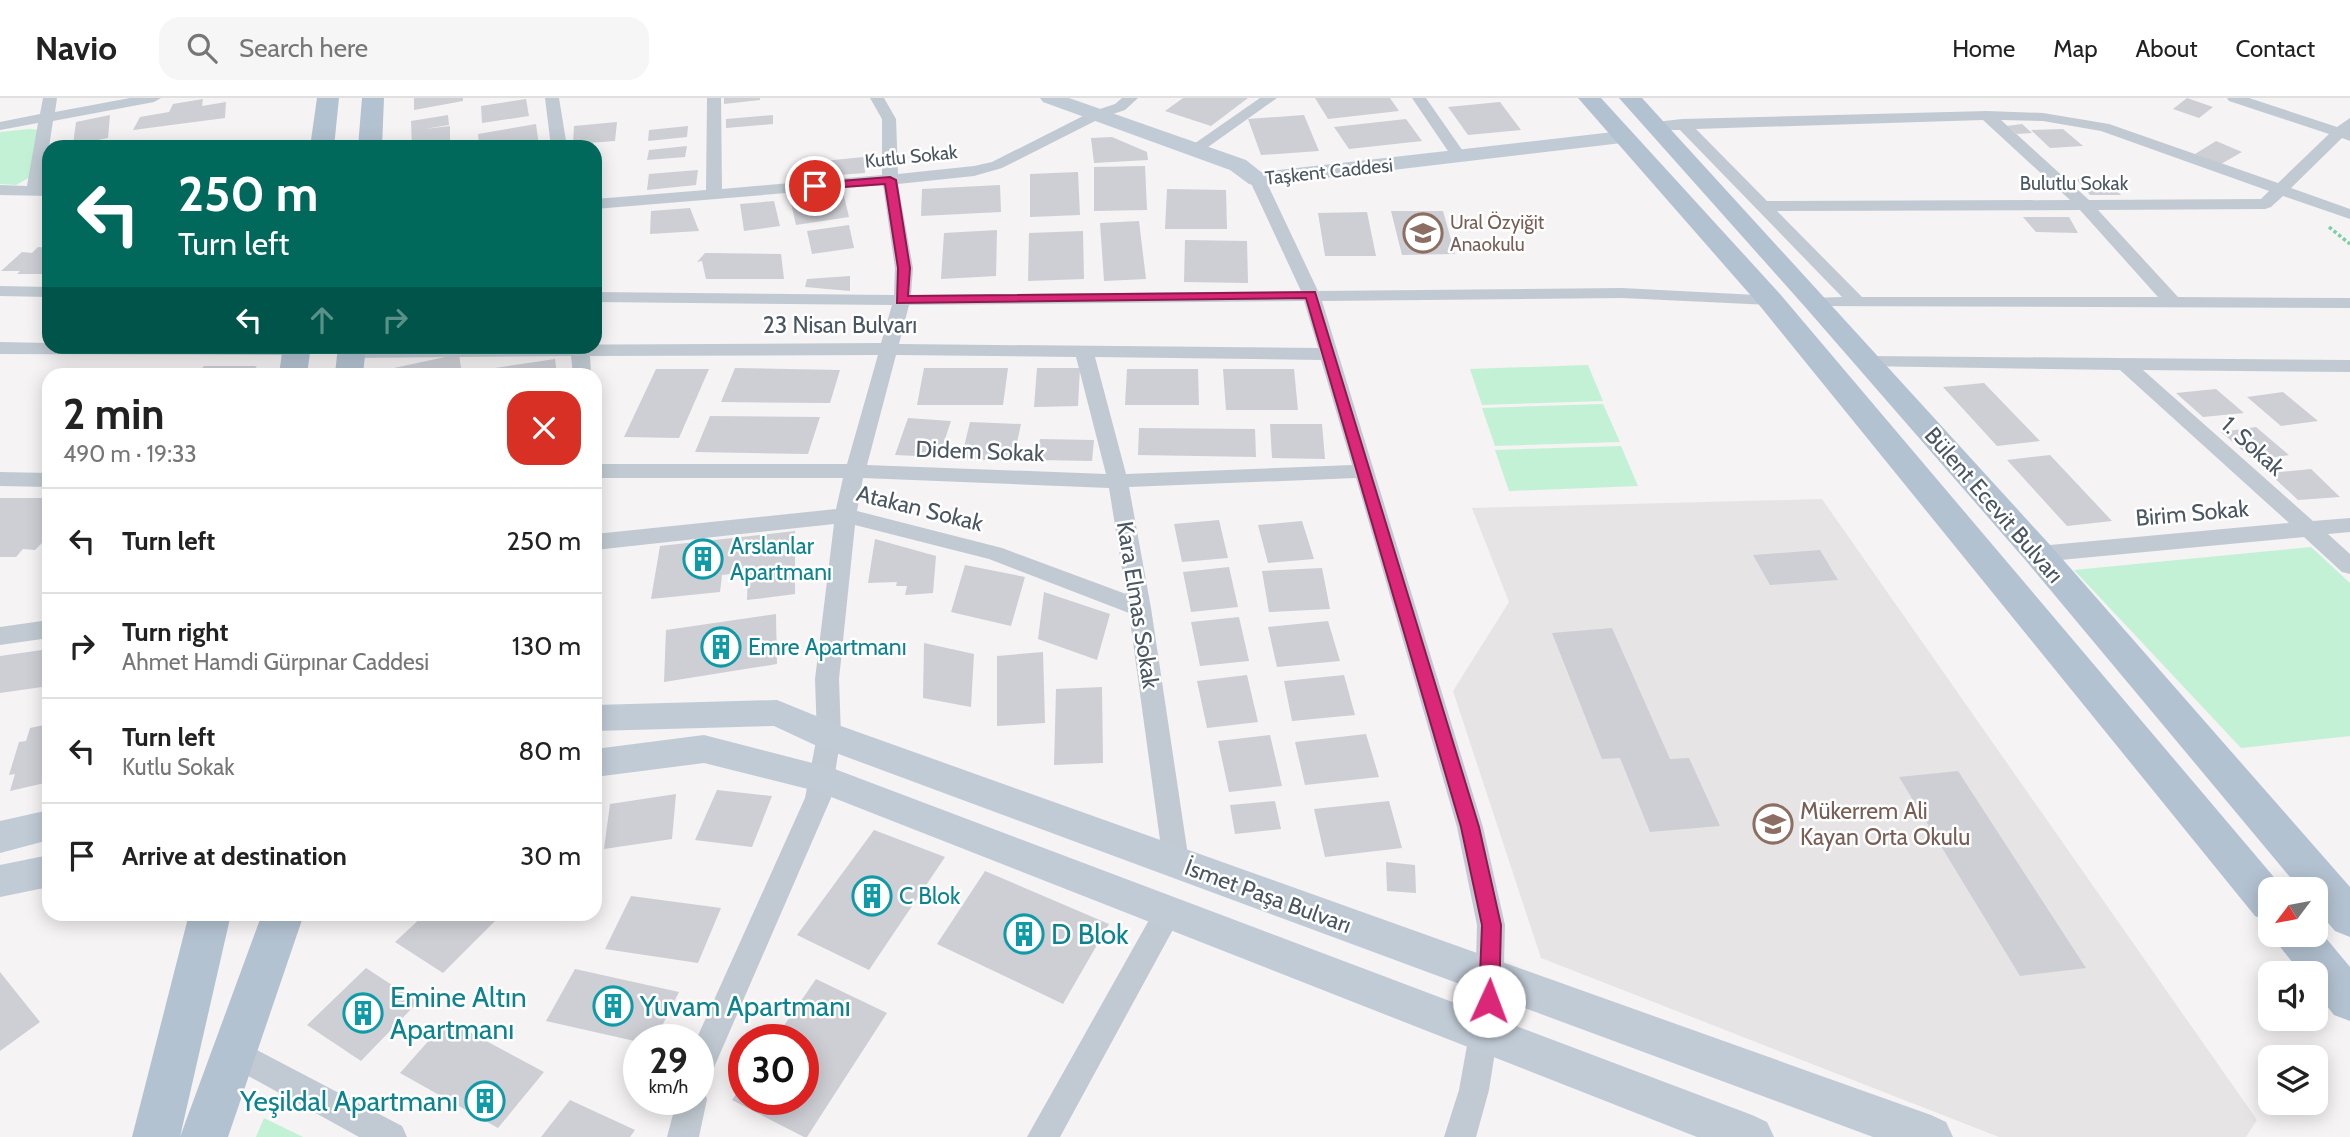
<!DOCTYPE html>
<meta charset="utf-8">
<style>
body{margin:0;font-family:Cabin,sans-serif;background:#f6f6f6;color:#222;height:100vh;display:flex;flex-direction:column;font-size:26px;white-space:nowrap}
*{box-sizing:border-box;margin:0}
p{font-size:23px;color:#767676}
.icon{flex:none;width:38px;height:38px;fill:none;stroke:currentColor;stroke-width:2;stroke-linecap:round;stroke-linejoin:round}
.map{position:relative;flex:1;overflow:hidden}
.details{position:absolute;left:42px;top:270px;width:560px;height:553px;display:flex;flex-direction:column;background:#fff;border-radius:21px;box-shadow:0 4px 18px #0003}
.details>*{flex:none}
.top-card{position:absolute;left:42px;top:42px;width:560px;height:214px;border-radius:21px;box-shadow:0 4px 18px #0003;background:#00695c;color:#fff;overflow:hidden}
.needle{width:46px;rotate:238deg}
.controls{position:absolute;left:2258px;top:779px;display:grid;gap:14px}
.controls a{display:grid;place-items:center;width:70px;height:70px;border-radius:14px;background:#fff;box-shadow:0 4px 18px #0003;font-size:35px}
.speed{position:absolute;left:623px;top:926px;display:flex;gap:14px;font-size:35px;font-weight:700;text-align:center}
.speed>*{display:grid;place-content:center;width:91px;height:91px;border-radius:50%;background:#fff;box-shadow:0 4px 18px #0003;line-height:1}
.speed small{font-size:18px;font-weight:400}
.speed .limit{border:10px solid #d22;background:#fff;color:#111}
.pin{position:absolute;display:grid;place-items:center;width:60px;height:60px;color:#fff;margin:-30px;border:4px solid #fff;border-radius:50%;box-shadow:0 2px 7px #0007}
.me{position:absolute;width:77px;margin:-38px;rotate:2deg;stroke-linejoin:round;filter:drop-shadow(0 0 5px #0008)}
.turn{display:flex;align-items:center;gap:24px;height:147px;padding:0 21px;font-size:32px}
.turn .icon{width:91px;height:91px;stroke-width:2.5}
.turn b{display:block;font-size:49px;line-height:60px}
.lanes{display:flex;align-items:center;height:66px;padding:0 21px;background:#0003;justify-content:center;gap:35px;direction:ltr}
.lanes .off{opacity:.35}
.round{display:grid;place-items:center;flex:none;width:74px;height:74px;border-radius:21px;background:#f6f6f6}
.overview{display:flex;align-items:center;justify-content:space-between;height:119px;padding:0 21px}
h1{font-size:42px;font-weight:800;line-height:52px}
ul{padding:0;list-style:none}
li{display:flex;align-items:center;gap:21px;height:105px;padding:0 21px;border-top:2px solid #e0e0e0}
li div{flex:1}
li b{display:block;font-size:26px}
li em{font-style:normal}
header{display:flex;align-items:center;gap:42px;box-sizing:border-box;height:98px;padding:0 35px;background:#fff;border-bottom:2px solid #e0e0e0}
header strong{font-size:33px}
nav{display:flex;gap:38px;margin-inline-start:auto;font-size:24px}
.search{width:490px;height:63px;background:#f6f6f6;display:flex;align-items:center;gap:18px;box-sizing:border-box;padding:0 24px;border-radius:21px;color:#767676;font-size:26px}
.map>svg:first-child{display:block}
</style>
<header>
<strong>Navio</strong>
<div class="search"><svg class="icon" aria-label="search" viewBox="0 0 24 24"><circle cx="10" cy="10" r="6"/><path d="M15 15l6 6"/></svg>Search here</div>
<nav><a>Home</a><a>Map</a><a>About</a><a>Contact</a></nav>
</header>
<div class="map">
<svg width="2350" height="1039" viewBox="0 0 2350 1039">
<rect width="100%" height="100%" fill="#f5f3f3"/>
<path fill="#e6e4e5" d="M1822,401L2257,1022L2246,1039H1999L1541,860L1453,593L1509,504L1472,410Z"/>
<path fill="#c3f1d5" d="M29,31L40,32L32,78L16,87L0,86V34Z
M1588,267L1603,303L1482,307L1470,271Z
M1603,306L1620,344L1495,348L1482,310Z
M1621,348L1638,388L1509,393L1495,352Z
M2311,449L2350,485V638L2241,650L2074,472Z
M264,1020L303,1039H256Z"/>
<path fill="#cdcfd5" d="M414,0H463V3L414,12Z
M724,0H760V2L724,6Z
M1183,0H1248L1211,28L1165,13Z
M1315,0H1390L1399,13L1328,21Z
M2187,0L2213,9L2199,20L2173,11Z
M203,1L202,8L226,4L225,20L133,32L140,19L169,14L173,6Z
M526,1L529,18L482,25L481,8Z
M1500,4L1521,32L1468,37L1448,9Z
M110,17L108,40L73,47L76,24Z
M448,17L449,27L424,31L450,28V49H412L411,23Z
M773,17V26L726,30V21Z
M1304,17L1319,53L1261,57L1248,21Z
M1406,21L1422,43L1349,51L1334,29Z
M617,24L615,43L573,46L574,28Z
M536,26L539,48L479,49L478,36Z
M2022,26L2032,35L2017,36L2007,28Z
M688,28L687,39L648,43L649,32Z
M2063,31L2083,48L2050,50L2031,32Z
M1112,39L1147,54L1148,62L1094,65L1091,40Z
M2216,43L2242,54L2221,66L2195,56Z
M687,48L685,59L647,62L649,52Z
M864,59L865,75L813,79V64Z
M1145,68L1147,112L1094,113V69Z
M698,72L696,87L647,92L649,76Z
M1078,74L1080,117L1030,119V76Z
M2076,81H2106L2121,97H2090Z
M1000,87L1001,114L921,118L922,91Z
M1167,91L1226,92L1227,131H1165Z
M844,98L849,119L796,127L791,105Z
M774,103L780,128L744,133L740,106Z
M690,110L699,133L650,136L651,113Z
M1391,113H1443L1455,156L1402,157Z
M1367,114L1376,158H1325L1318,115Z
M2023,119H2069L2078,135L2036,134Z
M1139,123L1146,181L1104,183L1100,125Z
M849,127L854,150L812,156L807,133Z
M997,132L996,178L941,181L944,135Z
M1083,133L1084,181L1028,183L1029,135Z
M1185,142L1247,143L1248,185L1184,184Z
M38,149L49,150V176H17L20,173H1L22,154L32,155Z
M705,155L781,156L784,181H706L702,163L697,164Z
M850,178V193L805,189L807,181Z
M459,256L462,276H394V270Z
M555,261L557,276H482V272Z
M204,268H257L250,276H197Z
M735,270L840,272L830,305L721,304Z
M924,270H1008L1003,307H917Z
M1037,270H1080L1078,308L1034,309Z
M656,271H709L679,340L624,339Z
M1127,271H1198L1199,307H1125Z
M1223,271H1294L1298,312H1226Z
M1984,285L2040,343L1997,348L1943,289Z
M2216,291L2244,315L2203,319L2176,295Z
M2283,294L2318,323L2281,328L2247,299Z
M710,318L820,319L808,356L695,354Z
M908,320L951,323L939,359L895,357Z
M970,324L1021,326L1013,363L961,361Z
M1270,326H1322L1325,361L1272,360Z
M2256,329L2289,357L2254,362L2221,334Z
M1139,330L1255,331L1256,359L1138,357Z
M1040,341L1094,342L1092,363L1036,362Z
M2050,357L2112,423L2067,428L2007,362Z
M2311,371L2340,399L2298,402L2269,375Z
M0,400H49V445H42L35,452L23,451L16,459H0Z
M1219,422L1228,460L1182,464L1174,426Z
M1302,423L1314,461L1268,465L1258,427Z
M795,433V496L747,502L748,474L722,477L720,494L651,501L660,448Z
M875,441L936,458L933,495L905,497L907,488H896L897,484L868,485Z
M1820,452L1838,482L1770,487L1753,457Z
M965,467L1025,479L1011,528L951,514Z
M1229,469L1238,509L1191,514L1183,474Z
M1322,470L1330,511L1269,514L1262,473Z
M1044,494L1110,516L1097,562L1038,541Z
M776,516L777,566L664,584L666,532Z
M1239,519L1249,563L1200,568L1191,524Z
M1328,523L1340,563L1277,569L1268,529Z
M1612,530L1670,661L1689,660L1720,728L1650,734L1620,660L1602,661L1552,535Z
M924,545L974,556L971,609L923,600Z
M49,551V588L0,595V558Z
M1043,554L1045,625L997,628V558Z
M1247,577L1258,624L1207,630L1197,583Z
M1344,577L1355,617L1292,623L1284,583Z
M1102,589L1103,665L1054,667L1056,591Z
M49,626V684L10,693L15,676L9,677L19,644L26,643L30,630Z
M1366,636L1379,679L1305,687L1295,644Z
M1270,637L1282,688L1229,694L1218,643Z
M1958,673L2086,870L2020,878L1899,679Z
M717,692L772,698L752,749L695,742Z
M676,696L672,741L604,751L610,706Z
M1275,703L1281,731L1235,736L1230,707Z
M1389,703L1402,750L1325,759L1314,711Z
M874,732L945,759L869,872L797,837Z
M1386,764L1415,767L1416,795L1387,793Z
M985,773L1109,826L1063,906L937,846Z
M631,798L721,810L698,865L605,851Z
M425,816H502L443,875L395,844Z
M366,870L418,904L361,963L307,927Z
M575,871L679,894L655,942L639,944L546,923Z
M0,874L40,924L0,953Z
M816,881L887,915L807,1039H804L732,1002L744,985V1001H803V942H774Z
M447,922L544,974L498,1030L400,975Z
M570,1002L635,1032L630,1039H541Z"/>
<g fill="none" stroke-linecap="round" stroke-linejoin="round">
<path stroke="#7ad0a6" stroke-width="3.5" stroke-dasharray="3.5 2.5" stroke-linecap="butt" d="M2329,129L2350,146"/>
<path fill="#c1cad2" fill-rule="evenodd" d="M43,0H57L55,14L130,0H161L154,4L53,23L43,88H49V98L0,97V87L27,88L38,25L0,32V24L40,16Z
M545,0H559L567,49H551Z
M707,0H721L722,91L882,77V21L870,0H884L896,21L898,76L974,68L992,64L1091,14L1115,6L1122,0H1138L1125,12L1101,20L1002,70L974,78L898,86L913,170L911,197L1301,193L1249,81L1257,76L1265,81L1318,193L1622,190L1776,198L1779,202L1776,206L1770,207L1622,200L1322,203L1483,729L1505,827L1503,903L1489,992L1476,1039H1444L1459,992L1475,903L1477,827L1457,729L1356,380L1129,389L1151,510L1189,764L1185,772L1176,776L1167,772L1163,764L1129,515L989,461L855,427L839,581L841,638L831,700L709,981L698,986V942H696L805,700L817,638L815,581L834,426L595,452V436L836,411L843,380H595V366H847L878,257L590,258L591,276H573L571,258L351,260L342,254L351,248L881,245L892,207L595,204V194L894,197L895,170L883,87L595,111V101L706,92ZM1304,203L1318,250L899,246L909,207ZM896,257L1076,259L1106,376L867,367ZM1095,259L1321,262L1352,367L1126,376ZM863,380L1109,390L1126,496L1002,450L857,413Z
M1260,0H1277L1201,54H1191L1188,51L1191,48Z
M1412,0H1426L1467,59L1464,62H1454Z
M2227,0H2249L2337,29L2350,20V43L2342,40L2291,90L2350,111V121L2283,98L2271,109L2265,111L2098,112L2178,199L2350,200V210L1810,208L1807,204L1810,200L1842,199L1680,32H1656L1649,28L1656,24L1682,21L1987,13L2043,15L2109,26L2278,85L2329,36L2229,3ZM1983,22L2070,102L1767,103L1696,31ZM2001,22L2043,23L2101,33L2269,93L2261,101L2089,102ZM2080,112L2158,199H1862L1777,113Z
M0,188L49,189V199L0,198Z
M0,244L49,245V248H304L305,251L296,257L0,256Z
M1868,258L2350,262V274L2143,272L2313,423L2350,420V434L2328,436L2350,456V476L2342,474L2304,439L2039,464L2031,461L2028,456L2031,451L2039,448L2289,425L2120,272L1861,268L1859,264L1861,260Z
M0,374L49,375V389L0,388Z
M49,522V540L0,547V529Z
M1168,803L1178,806L1182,815L1060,1039H1027L1158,806Z
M234,940L402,1028L407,1039H359L223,964L219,954L223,944Z
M698,988L703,990L707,1001L699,1039H667L677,1001H698Z"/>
<path fill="#c1cbd6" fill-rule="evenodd" d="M1040,0H1069L1246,62L1261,74L1622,33L1629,35L1632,39L1629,43L1622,45L1257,88L1249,86L1230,72L1043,4Z
M777,602L841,628L1931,1017L1946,1024L1953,1039H1873L817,648L774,628L595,633V607Z
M704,637L832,670L1752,1017L1767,1024L1774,1039H1697L816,693L704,665L595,679V651Z
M49,712V742L0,755V723Z
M49,757V789L0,799V767Z"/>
<path fill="#b3c2d1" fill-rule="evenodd" d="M317,0H339L334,49H310Z
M362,0H384L382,49H358Z
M1578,0H1601L1780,196L2284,791H2270V824L2255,818L1760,208Z
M1619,0H1642L2051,448L2350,789V839L2335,833L2315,810V791H2300L2027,464L1806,210Z
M283,248H311L307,276H279Z
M338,248H366L363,276H335Z
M189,816H231L180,1039H132Z
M262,816H304L228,1039H180Z
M2315,827L2350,869V923L2334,917L2315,893V875H2301L2281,850L2275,836H2315Z"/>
</g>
<path fill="#db2777" stroke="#8e194d" stroke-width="2" d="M890,79L896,82L910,170L908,198L1315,194L1479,729L1501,827L1499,903L1496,910L1489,913L1482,910L1479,903L1482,827L1461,729L1306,200L897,205L898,170L885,86L815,91L809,88L815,85Z"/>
<defs>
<g id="school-ring" transform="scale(2.0125)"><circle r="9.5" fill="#fff" stroke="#8d6e63" stroke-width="1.5"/><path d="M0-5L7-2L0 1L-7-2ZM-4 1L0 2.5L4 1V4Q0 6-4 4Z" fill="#8d6e63"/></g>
<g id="building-ring" transform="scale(2.0125)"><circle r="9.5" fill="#fff" stroke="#0f9aa8" stroke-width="1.5"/><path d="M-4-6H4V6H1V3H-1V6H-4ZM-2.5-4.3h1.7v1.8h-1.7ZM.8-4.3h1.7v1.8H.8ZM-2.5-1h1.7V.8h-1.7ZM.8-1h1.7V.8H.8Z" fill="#0f9aa8"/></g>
</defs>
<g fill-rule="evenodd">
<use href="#school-ring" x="1423" y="135"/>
<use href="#building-ring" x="703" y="461"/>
<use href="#building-ring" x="721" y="549"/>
<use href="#school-ring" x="1773" y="726"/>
<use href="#building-ring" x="872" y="798"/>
<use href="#building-ring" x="1024" y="836"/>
<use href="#building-ring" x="613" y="908"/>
<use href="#building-ring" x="363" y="915"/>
<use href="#building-ring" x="485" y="1003"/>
</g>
<g text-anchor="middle" stroke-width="5" stroke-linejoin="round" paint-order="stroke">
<g font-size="19" fill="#4a5661" stroke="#fff">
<text transform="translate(911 58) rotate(-6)" y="7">Kutlu Sokak</text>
<text transform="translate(1329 73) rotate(-6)" y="7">Taşkent Caddesi</text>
<text x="2074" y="92">Bulutlu Sokak</text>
</g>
<g font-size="19" fill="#785e54" stroke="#fff" text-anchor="start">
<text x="1450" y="131">Ural Özyiğit<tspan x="1450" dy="22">Anaokulu</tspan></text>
</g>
<g font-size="23" fill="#4a5661" stroke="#fff">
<text x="840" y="235">23 Nisan Bulvarı</text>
<text transform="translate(2253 348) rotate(42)" y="8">1. Sokak</text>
<text transform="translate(980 353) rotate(2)" y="8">Didem Sokak</text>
<text transform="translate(1994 407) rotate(49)" y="8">Bülent Ecevit Bulvarı</text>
<text transform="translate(920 410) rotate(14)" y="8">Atakan Sokak</text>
<text transform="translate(2192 415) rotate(-5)" y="8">Birim Sokak</text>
<text transform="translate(1138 507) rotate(81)" y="8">Kara Elmas Sokak</text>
<text transform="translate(1268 798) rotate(20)" y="8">İsmet Paşa Bulvarı</text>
</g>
<g font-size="23" fill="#0d838f" stroke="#fff" text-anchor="start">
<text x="730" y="456">Arslanlar<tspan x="730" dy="26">Apartmanı</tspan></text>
<text x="748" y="557">Emre Apartmanı</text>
<text x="899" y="806">C Blok</text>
</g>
<g font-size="23" fill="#785e54" stroke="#fff" text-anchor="start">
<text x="1800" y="721">Mükerrem Ali<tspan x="1800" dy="26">Kayan Orta Okulu</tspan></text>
</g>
<g font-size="28" fill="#0d838f" stroke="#fff" text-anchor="start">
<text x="1051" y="846">D Blok</text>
<text x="390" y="909">Emine Altın<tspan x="390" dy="32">Apartmanı</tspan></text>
<text x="640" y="918">Yuvam Apartmanı</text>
<text x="458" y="1013" text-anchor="end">Yeşildal Apartmanı</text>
</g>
</g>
</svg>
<div class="controls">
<a><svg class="needle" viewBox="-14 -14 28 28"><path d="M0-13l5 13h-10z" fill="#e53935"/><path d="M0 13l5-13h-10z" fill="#767676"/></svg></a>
<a><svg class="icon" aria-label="sound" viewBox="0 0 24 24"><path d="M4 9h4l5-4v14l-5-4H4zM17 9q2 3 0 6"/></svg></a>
<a><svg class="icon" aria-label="layers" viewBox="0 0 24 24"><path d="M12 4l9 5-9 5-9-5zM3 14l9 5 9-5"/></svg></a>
</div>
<div class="speed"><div>29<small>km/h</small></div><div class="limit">30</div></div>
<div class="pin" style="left:815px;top:88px;background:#d93025"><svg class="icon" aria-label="arrive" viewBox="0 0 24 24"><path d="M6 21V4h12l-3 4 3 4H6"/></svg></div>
<svg class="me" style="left:1489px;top:903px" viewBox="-20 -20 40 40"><circle r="19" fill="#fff"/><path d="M0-13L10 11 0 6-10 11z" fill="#db2777"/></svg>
<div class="top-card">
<div class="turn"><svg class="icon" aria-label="left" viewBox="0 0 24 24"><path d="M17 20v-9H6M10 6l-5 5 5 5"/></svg><div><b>250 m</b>Turn left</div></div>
<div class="lanes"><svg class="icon" aria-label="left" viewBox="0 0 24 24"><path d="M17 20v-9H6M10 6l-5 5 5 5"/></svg><svg class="icon off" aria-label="ahead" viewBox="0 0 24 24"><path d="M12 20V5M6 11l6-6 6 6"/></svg><svg class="icon off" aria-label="right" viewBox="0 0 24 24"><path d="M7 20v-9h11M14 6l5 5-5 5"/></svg></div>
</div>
<section class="details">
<div class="overview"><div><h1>2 min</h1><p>490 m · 19:33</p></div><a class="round" style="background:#d93025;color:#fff"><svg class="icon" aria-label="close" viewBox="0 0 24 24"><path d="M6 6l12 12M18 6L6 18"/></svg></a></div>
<ul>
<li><svg class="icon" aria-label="left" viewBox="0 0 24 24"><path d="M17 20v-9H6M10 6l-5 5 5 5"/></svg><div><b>Turn left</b></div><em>250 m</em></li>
<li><svg class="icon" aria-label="right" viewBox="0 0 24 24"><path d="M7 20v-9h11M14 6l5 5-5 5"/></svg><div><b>Turn right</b><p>Ahmet Hamdi Gürpınar Caddesi</p></div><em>130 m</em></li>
<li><svg class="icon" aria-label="left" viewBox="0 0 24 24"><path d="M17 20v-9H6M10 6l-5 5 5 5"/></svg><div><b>Turn left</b><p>Kutlu Sokak</p></div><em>80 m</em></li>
<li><svg class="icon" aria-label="arrive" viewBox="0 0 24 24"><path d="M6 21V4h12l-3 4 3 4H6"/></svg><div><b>Arrive at destination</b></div><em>30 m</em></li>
</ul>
</section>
</div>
